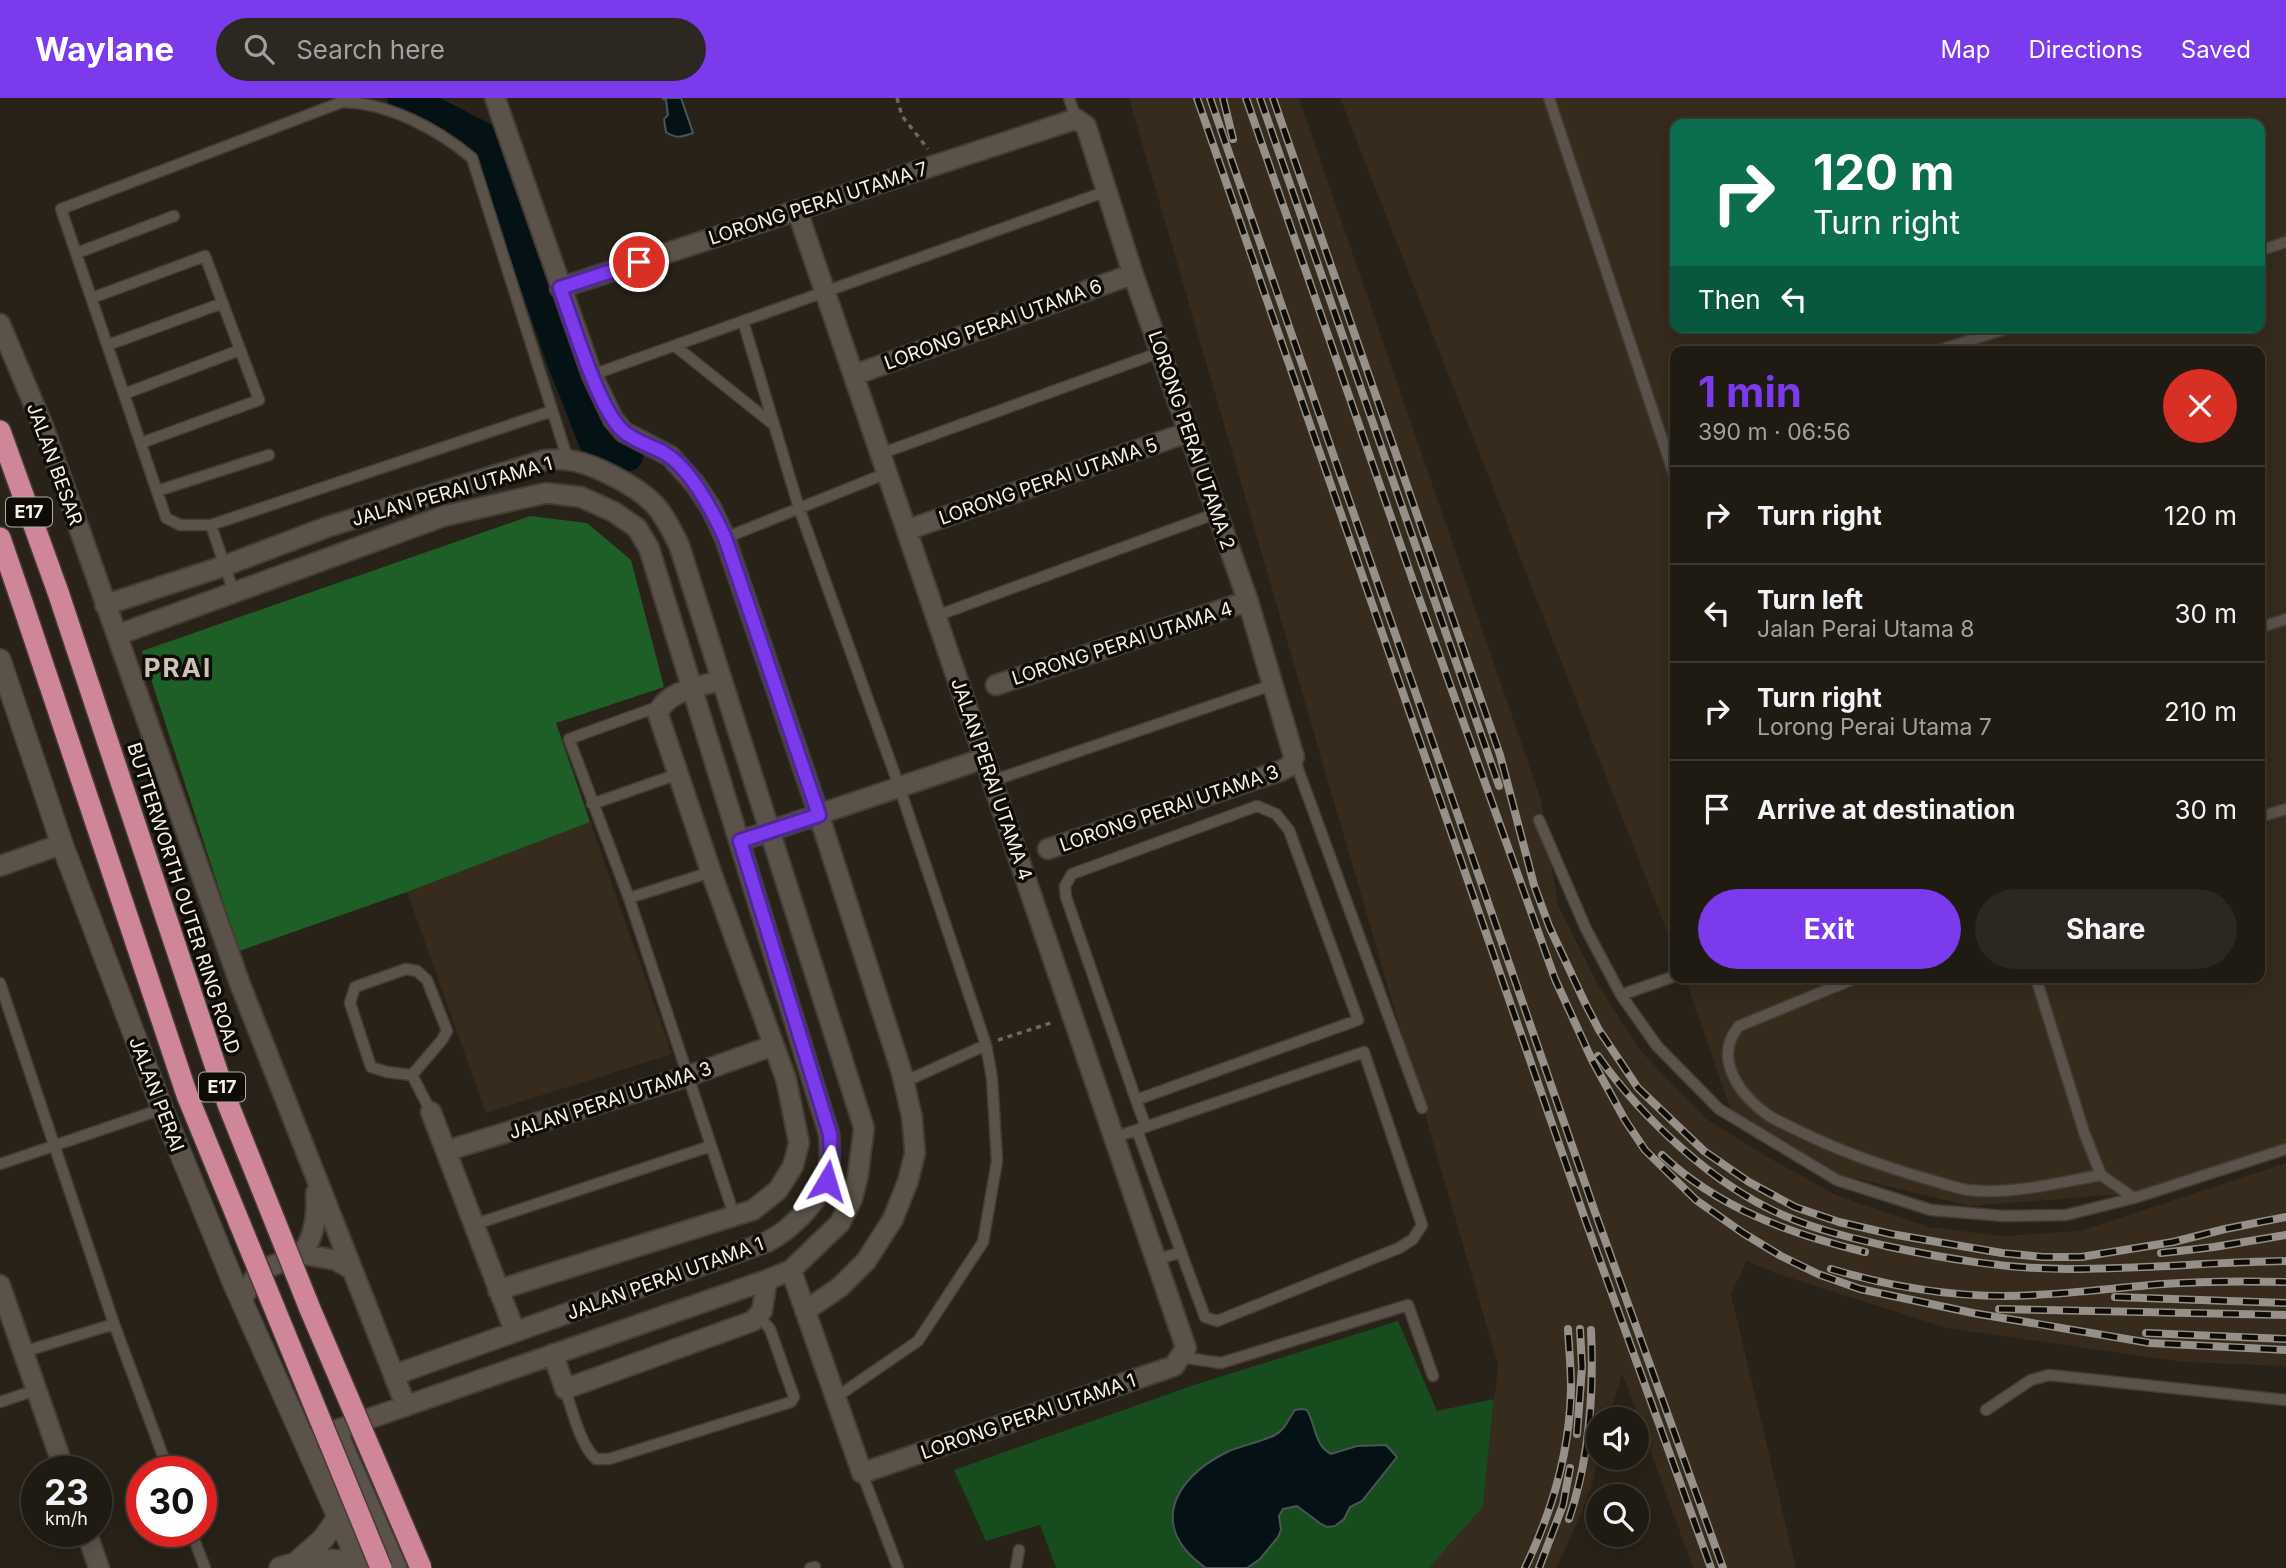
<!DOCTYPE html>
<meta charset="utf-8">
<style>
body{margin:0;font-family:Inter,sans-serif;background:#2c2720;color:#f1f3f6;height:100vh;display:flex;flex-direction:column;font-size:26px;white-space:nowrap}
*{box-sizing:border-box;margin:0}
p{font-size:23px;color:#a1a19f}
.icon{flex:none;width:38px;height:38px;fill:none;stroke:currentColor;stroke-width:2;stroke-linecap:round;stroke-linejoin:round}
.map{position:relative;flex:1;overflow:hidden}
.sheet{position:absolute;left:1670px;top:248px;width:595px;height:637px;display:flex;flex-direction:column;background:#1f1a12;border-radius:14px;box-shadow:0 4px 18px #0003,0 0 0 2px #3c3832}
.sheet>*{flex:none}
.hud{position:absolute;left:1670px;top:21px;width:595px;height:214px;border-radius:14px;box-shadow:0 4px 18px #0003,0 0 0 2px #3c3832;background:#0b6e4f;color:#fff;overflow:hidden}
.tools{position:absolute;left:1586px;top:1309px;display:grid;gap:14px}
.tools a{display:grid;place-items:center;width:63px;height:63px;border-radius:50%;background:#1f1a12;box-shadow:0 4px 18px #0003,0 0 0 2px #3c3832;font-size:35px}
.speed{position:absolute;left:21px;top:1358px;display:flex;gap:14px;font-size:35px;font-weight:700;text-align:center}
.speed>*{display:grid;place-content:center;width:91px;height:91px;border-radius:50%;background:#1f1a12;box-shadow:0 4px 18px #0003,0 0 0 2px #3c3832;line-height:1}
.speed small{font-size:18px;font-weight:400}
.speed .limit{border:10px solid #d22;background:#fff;color:#111}
.pin{position:absolute;display:grid;place-items:center;width:60px;height:60px;color:#fff;margin:-30px;border:4px solid #fff;border-radius:50%;box-shadow:0 2px 7px #0007}
.me{position:absolute;width:77px;margin:-38px;rotate:7deg;stroke-linejoin:round;filter:drop-shadow(0 0 5px #0008)}
.turn{display:flex;align-items:center;gap:24px;height:147px;padding:0 28px;font-size:32px}
.turn .icon{width:91px;height:91px;stroke-width:2.5}
.turn b{display:block;font-size:49px;line-height:60px}
.then{display:flex;align-items:center;height:66px;padding:0 28px;background:#0003;gap:14px;font-size:26px}
.round{display:grid;place-items:center;flex:none;width:74px;height:74px;border-radius:37px;background:#2c2720}
.summary{display:flex;align-items:center;justify-content:space-between;height:119px;padding:0 28px}
h1{font-size:42px;font-weight:700;line-height:52px;color:#7c3aed}
.button{display:flex;gap:14px;margin-top:auto;padding:14px 28px}
.button a{flex:1;height:80px;border-radius:42px;background:#7c3aed;color:#fff;font-size:28px;font-weight:700;line-height:80px;text-align:center}
.button a+a{background:#2c2720;color:#f1f3f6}
ul{padding:0;list-style:none}
li{display:flex;align-items:center;gap:21px;height:98px;padding:0 28px;border-top:2px solid #3c3832}
li div{flex:1}
li b{display:block;font-size:26px}
li em{font-style:normal}
header{display:flex;align-items:center;gap:42px;box-sizing:border-box;height:98px;padding:0 35px;background:#7c3aed;color:#fff}
header strong{font-size:33px}
nav{display:flex;gap:38px;margin-inline-start:auto;font-size:24px}
.search{width:490px;height:63px;background:#2c2720;display:flex;align-items:center;gap:18px;box-sizing:border-box;padding:0 24px;border-radius:38px;color:#a1a19f;font-size:26px}
.map>svg:first-child{display:block}
</style>
<header>
<strong>Waylane</strong>
<div class="search"><svg class="icon" aria-label="search" viewBox="0 0 24 24"><circle cx="10" cy="10" r="6"/><path d="M15 15l6 6"/></svg>Search here</div>
<nav><a>Map</a><a>Directions</a><a>Saved</a></nav>
</header>
<div class="map">
<svg width="2286" height="1470" viewBox="0 0 2286 1470">
<rect width="100%" height="100%" fill="#292218"/>
<path fill="#362b1c" fill-rule="evenodd" d="M1129,0H1299L1541,702L1558,807L1597,885L1640,952L1705,1020L1764,1057L1836,1097L1929,1129L2002,1138L2080,1133L2286,1065V1268L2182,1264L1947,1230L1778,1176L1747,1163L1731,1196L1796,1470H1693L1622,1275L1609,1321H1598L1599,1360L1592,1386L1579,1421L1556,1470H1429L1483,1409L1498,1267Z
M1340,0H2286V1047L2139,1095L1970,1108L1829,1074L1732,1015L1685,880H2259V254H1675V854ZM1675,26H2259V229H1675Z
M590,724L672,956L486,1015L407,794Z"/>
<path fill="#164c1e" d="M1398,1223L1437,1313L1494,1301L1483,1409L1429,1470H1056L1040,1427L986,1443L954,1372L1194,1287Z"/>
<path fill="#1d5f27" d="M530,418L587,425L631,462L664,589L556,625L590,724L407,794L239,853L142,553Z"/>
<path fill="#041115" stroke="#4c5455" stroke-width="2" d="M662,0H681L693,35C682,39 676,41 666,34L664,21L668,17L666,2Z
M1302,1311L1307,1312C1316,1327 1314,1347 1331,1356L1357,1348L1386,1347L1397,1359L1362,1403L1350,1409L1344,1421L1335,1428L1327,1429L1321,1426L1297,1408L1283,1411L1279,1418L1281,1432L1278,1439L1260,1461L1247,1470H1206C1149,1430 1172,1382 1225,1355C1241,1347 1260,1345 1275,1337C1286,1331 1288,1321 1295,1312Z"/>
<g fill="none" stroke-linecap="round" stroke-linejoin="round">
<path stroke="#041115" stroke-width="33" d="M404,0L487,43L562,259L595,343L627,357"/>
<g stroke="#433d36" stroke-width="13">
<path id="service" d="M1069,0L1076,21
M1549,0L1675,380
M2259,153L2286,144
M77,155L174,118
M92,200L205,158L259,302L141,345
M743,223L799,410L899,688L986,947L992,980L997,1063L983,1144L918,1243L835,1300
M108,247L223,205
M675,248L774,327
M1933,254L2012,229
M592,277L1107,93
M124,296L240,252
M552,313L211,427H180L166,420L61,111L342,4C389,5 437,31 472,60L568,362
M880,356L1161,254
M157,393L269,357
M211,427L234,495
M725,440L887,375
M936,518L1217,415
M2259,530L2286,521
M660,608L569,641L629,800L734,1117
M1295,663L1422,1010
M992,683L1272,587
M592,706L678,676
M2259,719L2286,711
M1539,722L1586,831L1621,897L1657,948L1719,1011L1837,1082L1931,1112L2004,1118L2066,1117L2134,1100L2286,1051
M629,800L711,774
M406,871L417,873L427,882L447,933L442,942L412,977L387,974L371,969L350,905L355,889Z
M1856,880L1739,928C1712,960 1740,997 1768,1017C1777,1023 1787,1027 1797,1032C1839,1053 1882,1068 1927,1081C1940,1084 1954,1090 1968,1092C2012,1097 2057,1085 2101,1077
M2036,880L2084,1034L2101,1077L2134,1100
M0,885L114,1226L169,1374
M1621,897L1675,878
M412,977L431,1014
M904,984L986,947
M1136,1002L1358,922L1289,732L1276,716L1257,708L1072,776L1065,788L1066,799L1136,1002L1146,1029
M1137,1032L1181,1154L1156,1162
M1116,1039L1364,954L1422,1127L1413,1141L1399,1150L1217,1223L1205,1219L1181,1154
M0,1066L162,1011
M473,1127L711,1048
M23,1254L114,1226
M1180,1259L1221,1265L1408,1207L1433,1278
M565,1291C572,1311 580,1347 596,1361H609L791,1304L794,1299L770,1231L759,1219
M0,1304L36,1292
M1986,1312L2031,1282L2049,1277L2286,1302
M862,1375L898,1470
M191,1433L205,1470
M810,1470L815,1469
M1016,1470L1019,1452"/>
</g>
<g stroke="#433d36" stroke-width="23">
<path id="minor" d="M495,0L592,277L613,321L624,334L670,358L695,386L711,410L725,440L819,717L901,972L912,1019L915,1055L908,1083L893,1121L866,1163L840,1189L805,1213
M560,190L1076,21L1086,28L1133,176L1248,503L1294,659L1290,668L1280,673L1048,751
M0,226L43,328L240,886L406,1308
M854,277L1133,176
M907,432L1189,334
M105,507L224,468L327,429L545,362C552,362 560,361 567,362C591,364 637,388 654,406C665,418 672,433 679,447L864,1030L858,1077L852,1101L840,1125L791,1172L767,1182L305,1343
M117,537L444,418L546,395L581,399L614,414L637,430L649,450L829,1036C832,1075 829,1088 802,1117C790,1129 782,1136 767,1144L394,1277
M996,587L1248,503
M740,743L985,660
M0,768L62,746
M431,1014L515,1234
M446,1053L688,978L772,948
M302,1156C315,1137 317,1118 316,1095
M791,1172L862,1375L1174,1268L1186,1250L797,112
M0,1187L65,1374
M498,1192L753,1112L778,1092L793,1068L799,1045L786,981L711,774L658,616C665,593 701,588 722,582
M242,1201L255,1179L264,1171L302,1156L336,1162L351,1171
M553,1256L565,1291L753,1223L762,1213L767,1182
M86,1433L99,1470"/>
</g>
<g stroke="#433d36" stroke-width="24">
<path id="tertiary" d="M0,562L62,746L162,1010L234,1186L361,1470
M339,1341L396,1470
M297,1464L323,1441L338,1420
M280,1470C310,1460 329,1460 359,1466"/>
</g>
<g stroke="#433d36" stroke-width="24">
<path id="motorway" d="M0,333L58,494
M0,440L23,507"/>
</g>
<path stroke="#6f685f" stroke-width="3.5" stroke-dasharray="5 5" stroke-linecap="butt" d="M897,0L902,18L928,51
M998,942L1054,924"/>
<use href="#service" stroke="#5b5349" stroke-width="10"/>
<use href="#minor" stroke="#5b5349" stroke-width="19"/>
<use href="#tertiary" stroke="#5b5349" stroke-width="21"/>
<use href="#motorway" stroke="#cf8698" stroke-width="21"/>
<g stroke="#969088" stroke-width="8">
<path id="rail" d="M1197,0L1585,1121L1711,1470
M1210,0L1596,1117L1723,1470
M1223,0L1233,41
M1246,0L1413,483L1555,881L1592,962L1625,1022L1645,1052L1696,1102L1743,1135L1781,1158L1818,1176L1860,1191L1973,1215L2150,1245L2286,1252
M1260,0L1499,688
M1273,0L1500,657L1534,787L1549,828L1586,907L1599,932L1638,990L1704,1053L1749,1084L1795,1109L1839,1124L1891,1136L2002,1155L2043,1159H2081L2173,1144L2225,1131L2286,1119
M1598,958C1642,1020 1714,1088 1785,1118C1817,1132 1852,1140 1886,1148C1947,1161 2007,1171 2069,1171C2142,1171 2214,1164 2286,1163
M1662,1057C1718,1110 1791,1136 1865,1154
M2161,1155L2214,1149L2286,1137
M1831,1171C1888,1188 1945,1198 2004,1198C2057,1198 2110,1190 2163,1186C2204,1183 2245,1183 2286,1184
M2115,1199L2286,1205
M1999,1211L2286,1217
M2146,1235L2286,1241
M1577,1336L1582,1269L1580,1231
M1569,1421C1590,1359 1594,1296 1591,1232
M1525,1470C1552,1414 1570,1353 1571,1290C1571,1270 1569,1250 1568,1231
M1539,1470L1563,1407L1570,1370"/>
</g>
<use href="#rail" stroke="#0f0c08" stroke-width="5" stroke-dasharray="16" stroke-linecap="butt"/>
<g stroke="#433d36" stroke-width="24" stroke-linecap="butt">
<path id="motorway-bridge" d="M58,494L228,1006L310,1211L421,1470
M23,507L187,997L381,1470"/>
</g>
<use href="#motorway-bridge" stroke="#cf8698" stroke-width="21"/>
</g>
<g fill="none" stroke-linecap="round" stroke-linejoin="round">
<g stroke="#51269a" stroke-width="18">
<path id="route" d="M639,164L560,190C573,224 598,311 623,333C635,344 653,348 666,356C691,372 713,414 725,440L819,717L740,743L830,1036L831,1059L827,1083"/>
</g>
<use href="#route" stroke="#7c3aed" stroke-width="12"/>
</g>
<g text-anchor="middle" stroke-width="7" stroke-linejoin="round" paint-order="stroke">
<g fill="#0f0c08" stroke="#b0aca6" stroke-width="2">
<rect x="6" y="399.5" width="46" height="29" rx="5"/>
<rect x="199" y="974.5" width="46" height="29" rx="5"/>
</g>
<g font-size="18" font-weight="bold" fill="#f5f0e9">
<text x="29" y="420">E17</text>
<text x="222" y="995">E17</text>
</g>
<g font-size="19" fill="#f5f0e9" stroke="#0f0c08">
<text transform="translate(818 105) rotate(-18)" y="7">LORONG PERAI UTAMA 7</text>
<text transform="translate(993 226) rotate(-20)" y="7">LORONG PERAI UTAMA 6</text>
<text transform="translate(1192 342) rotate(71)" y="7">LORONG PERAI UTAMA 2</text>
<text transform="translate(55 366) rotate(70)" y="7">JALAN BESAR</text>
<text transform="translate(1048 383) rotate(-19)" y="7">LORONG PERAI UTAMA 5</text>
<text transform="translate(452 393) rotate(-16)" y="7">JALAN PERAI UTAMA 1</text>
<text transform="translate(1122 545) rotate(-18)" y="7">LORONG PERAI UTAMA 4</text>
<text transform="translate(992 681) rotate(71)" y="7">JALAN PERAI UTAMA 4</text>
<text transform="translate(1169 710) rotate(-19)" y="7">LORONG PERAI UTAMA 3</text>
<text transform="translate(184 800) rotate(72)" y="7">BUTTERWORTH OUTER RING ROAD</text>
<text transform="translate(157 996) rotate(69)" y="7">JALAN PERAI</text>
<text transform="translate(610 1002) rotate(-18)" y="7">JALAN PERAI UTAMA 3</text>
<text transform="translate(665 1180) rotate(-20)" y="7">JALAN PERAI UTAMA 1</text>
<text transform="translate(1028 1318) rotate(-19)" y="7">LORONG PERAI UTAMA 1</text>
</g>
<g font-size="26" font-weight="bold" letter-spacing="2" fill="#ccc2b6" stroke="#0f0c08">
<text x="178" y="579">PRAI</text>
</g>
</g>
</svg>
<div class="tools">
<a><svg class="icon" aria-label="sound" viewBox="0 0 24 24"><path d="M4 9h4l5-4v14l-5-4H4zM17 9q2 3 0 6"/></svg></a>
<a><svg class="icon" aria-label="search" viewBox="0 0 24 24"><circle cx="10" cy="10" r="6"/><path d="M15 15l6 6"/></svg></a>
</div>
<div class="speed"><div>23<small>km/h</small></div><div class="limit">30</div></div>
<div class="pin" style="left:639px;top:164px;background:#d93025"><svg class="icon" aria-label="arrive" viewBox="0 0 24 24"><path d="M6 21V4h12l-3 4 3 4H6"/></svg></div>
<svg class="me" style="left:827px;top:1083px" viewBox="-20 -20 40 40"><path d="M0-17L14 15 0 8-14 15z" fill="#7c3aed" stroke="#fff" stroke-width="4"/></svg>
<div class="hud">
<div class="turn"><svg class="icon" aria-label="right" viewBox="0 0 24 24"><path d="M7 20v-9h11M14 6l5 5-5 5"/></svg><div><b>120 m</b>Turn right</div></div>
<div class="then">Then<svg class="icon" aria-label="left" viewBox="0 0 24 24"><path d="M17 20v-9H6M10 6l-5 5 5 5"/></svg></div>
</div>
<section class="sheet">
<div class="summary"><div><h1>1 min</h1><p>390 m · 06:56</p></div><a class="round" style="background:#d93025;color:#fff"><svg class="icon" aria-label="close" viewBox="0 0 24 24"><path d="M6 6l12 12M18 6L6 18"/></svg></a></div>
<ul>
<li><svg class="icon" aria-label="right" viewBox="0 0 24 24"><path d="M7 20v-9h11M14 6l5 5-5 5"/></svg><div><b>Turn right</b></div><em>120 m</em></li>
<li><svg class="icon" aria-label="left" viewBox="0 0 24 24"><path d="M17 20v-9H6M10 6l-5 5 5 5"/></svg><div><b>Turn left</b><p>Jalan Perai Utama 8</p></div><em>30 m</em></li>
<li><svg class="icon" aria-label="right" viewBox="0 0 24 24"><path d="M7 20v-9h11M14 6l5 5-5 5"/></svg><div><b>Turn right</b><p>Lorong Perai Utama 7</p></div><em>210 m</em></li>
<li><svg class="icon" aria-label="arrive" viewBox="0 0 24 24"><path d="M6 21V4h12l-3 4 3 4H6"/></svg><div><b>Arrive at destination</b></div><em>30 m</em></li>
</ul>
<div class="button"><a>Exit</a><a>Share</a></div>
</section>
</div>
